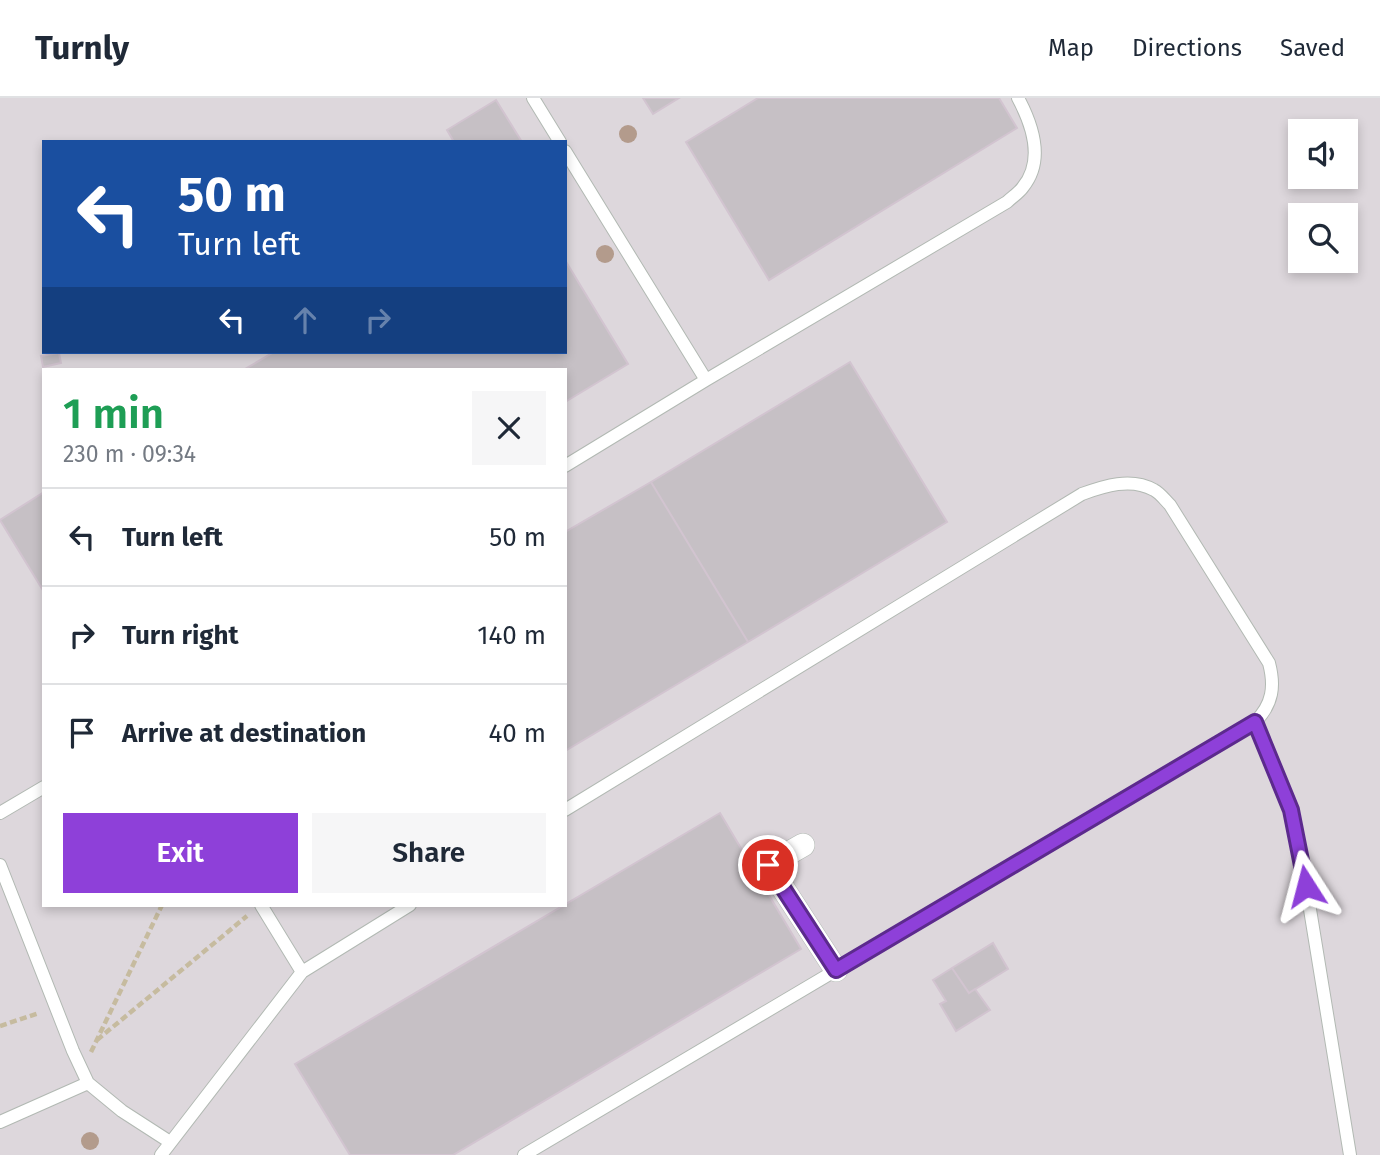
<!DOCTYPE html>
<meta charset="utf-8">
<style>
body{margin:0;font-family:"Fira Sans",sans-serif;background:#f6f6f7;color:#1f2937;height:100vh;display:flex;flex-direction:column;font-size:26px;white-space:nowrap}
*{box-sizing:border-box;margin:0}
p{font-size:23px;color:#747a83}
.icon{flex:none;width:38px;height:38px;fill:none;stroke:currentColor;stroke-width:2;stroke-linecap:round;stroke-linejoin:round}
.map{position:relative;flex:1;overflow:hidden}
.sheet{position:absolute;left:42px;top:270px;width:525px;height:539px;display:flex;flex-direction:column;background:#fff;border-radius:0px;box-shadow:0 4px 10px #0003}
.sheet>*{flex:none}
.guide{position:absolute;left:42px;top:42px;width:525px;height:214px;border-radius:0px;box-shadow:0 4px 10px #0003;background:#1a4fa0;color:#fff;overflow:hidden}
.buttons{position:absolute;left:1288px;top:21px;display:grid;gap:14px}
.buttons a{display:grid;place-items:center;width:70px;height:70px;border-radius:0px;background:#fff;box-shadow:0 4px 10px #0003;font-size:35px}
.pin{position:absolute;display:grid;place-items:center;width:60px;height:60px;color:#fff;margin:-30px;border:4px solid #fff;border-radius:50%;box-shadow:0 2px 7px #0007}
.me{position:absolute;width:77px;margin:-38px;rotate:351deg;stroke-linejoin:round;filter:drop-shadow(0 0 5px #0008)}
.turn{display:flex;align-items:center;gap:24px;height:147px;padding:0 21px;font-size:32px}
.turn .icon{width:91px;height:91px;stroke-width:2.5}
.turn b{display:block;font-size:49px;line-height:60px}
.lanes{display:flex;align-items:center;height:66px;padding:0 21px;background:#0003;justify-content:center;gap:35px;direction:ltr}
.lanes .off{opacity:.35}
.round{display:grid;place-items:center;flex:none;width:74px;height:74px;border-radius:0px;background:#f6f6f7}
.headline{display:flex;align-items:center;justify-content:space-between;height:119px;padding:0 21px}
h1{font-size:42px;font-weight:600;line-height:52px;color:#1e9e55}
.button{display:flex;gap:14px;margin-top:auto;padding:14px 21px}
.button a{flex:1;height:80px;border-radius:0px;background:#8e40d9;color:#fff;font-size:28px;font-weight:600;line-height:80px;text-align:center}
.button a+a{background:#f6f6f7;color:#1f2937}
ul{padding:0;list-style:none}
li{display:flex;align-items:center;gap:21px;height:98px;padding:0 21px;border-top:2px solid #e0e1e3}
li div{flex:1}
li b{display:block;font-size:26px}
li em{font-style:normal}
header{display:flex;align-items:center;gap:42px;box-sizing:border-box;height:98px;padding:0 35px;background:#fff;border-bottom:2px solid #e0e1e3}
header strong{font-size:33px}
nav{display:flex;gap:38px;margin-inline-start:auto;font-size:24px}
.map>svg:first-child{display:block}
</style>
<header>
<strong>Turnly</strong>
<nav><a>Map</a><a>Directions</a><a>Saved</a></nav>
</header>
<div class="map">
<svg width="1380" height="1057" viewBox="0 0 1380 1057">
<rect width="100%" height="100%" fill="#eee5ec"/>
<path fill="#ddd7dc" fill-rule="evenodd" d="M0,0H1380V1057H0ZM1300,33H1346V79H1300ZM44,44H565V254H44ZM1300,117H1346V163H1300ZM44,271H565V807H44Z"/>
<path fill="#c6c0c5" stroke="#d2c4d0" stroke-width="2" d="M643,0H679L653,16Z
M758,0H999L1017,30L769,182L686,44Z
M496,2L522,44H454L447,32Z
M565,162L628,266L565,304V271H245L274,254H565Z
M59,255L61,265L43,269L41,258Z
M850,264L947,424L748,544L651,384Z
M651,384L748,544L565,653V434Z
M44,394V494L0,422Z
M720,715L801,851L453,1057H350L295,966Z
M993,845L1008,871L969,895L952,870Z
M952,870L969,895L975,891L990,912L956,933L940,906L946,903L933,882Z"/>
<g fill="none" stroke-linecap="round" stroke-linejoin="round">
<g stroke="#b2b9b3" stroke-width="14">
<path id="service" d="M533,0L560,44
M565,53L706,282
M565,368L706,282L1007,104C1012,99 1019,95 1023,89C1045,62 1032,26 1018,0
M1255,624C1274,665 1290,706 1300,750L1350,1057
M0,715L44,689
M0,767L73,953L88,985L122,1013L170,1044
M261,807L302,874
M0,1024L88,985
M161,1057L302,874L410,807
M524,1057L1255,624C1273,606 1275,588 1269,565L1170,407C1165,402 1160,395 1154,392C1131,379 1104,388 1082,396L565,712"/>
</g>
<g stroke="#b2b9b3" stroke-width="24">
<path id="minor" d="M803,747L768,767L836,872"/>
</g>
<path stroke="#c6bb9f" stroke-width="4.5" stroke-dasharray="7 3.5" stroke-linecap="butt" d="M0,928L39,915
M97,942L247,818
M91,954L162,807"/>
<use href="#service" stroke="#fff" stroke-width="12"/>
<use href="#minor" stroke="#fff" stroke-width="23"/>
</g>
<g fill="#b39b8c">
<circle cx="628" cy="36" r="9"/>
<circle cx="605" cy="156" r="9"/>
<circle cx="90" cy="1043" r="9"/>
</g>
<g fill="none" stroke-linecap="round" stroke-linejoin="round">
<g stroke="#5c2a8d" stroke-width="18">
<path id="route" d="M768,767L836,872L1255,624L1291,712L1306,788"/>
</g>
<use href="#route" stroke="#8e40d9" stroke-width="12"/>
</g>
</svg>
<div class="buttons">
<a><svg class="icon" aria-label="sound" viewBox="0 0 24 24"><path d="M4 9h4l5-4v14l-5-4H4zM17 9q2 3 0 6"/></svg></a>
<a><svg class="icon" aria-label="search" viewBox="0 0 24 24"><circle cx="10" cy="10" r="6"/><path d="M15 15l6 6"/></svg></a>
</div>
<div class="pin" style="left:768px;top:767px;background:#d93025"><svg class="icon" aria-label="arrive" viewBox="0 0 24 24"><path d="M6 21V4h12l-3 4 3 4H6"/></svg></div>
<svg class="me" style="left:1306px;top:788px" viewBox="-20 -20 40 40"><path d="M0-17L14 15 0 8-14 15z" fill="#8e40d9" stroke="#fff" stroke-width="4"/></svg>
<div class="guide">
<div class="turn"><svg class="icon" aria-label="left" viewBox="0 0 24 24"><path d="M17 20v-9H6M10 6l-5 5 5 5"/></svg><div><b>50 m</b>Turn left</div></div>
<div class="lanes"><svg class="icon" aria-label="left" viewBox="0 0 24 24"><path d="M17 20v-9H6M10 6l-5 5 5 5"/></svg><svg class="icon off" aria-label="ahead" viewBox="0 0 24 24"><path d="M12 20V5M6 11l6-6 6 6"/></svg><svg class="icon off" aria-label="right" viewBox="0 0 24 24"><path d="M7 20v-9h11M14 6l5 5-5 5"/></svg></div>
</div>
<section class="sheet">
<div class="headline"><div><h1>1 min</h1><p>230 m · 09:34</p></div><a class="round"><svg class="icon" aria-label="close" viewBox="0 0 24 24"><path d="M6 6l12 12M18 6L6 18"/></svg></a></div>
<ul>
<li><svg class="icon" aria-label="left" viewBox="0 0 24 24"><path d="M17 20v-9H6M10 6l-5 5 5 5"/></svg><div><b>Turn left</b></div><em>50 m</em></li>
<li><svg class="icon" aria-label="right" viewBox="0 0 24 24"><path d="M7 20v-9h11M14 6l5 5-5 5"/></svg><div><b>Turn right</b></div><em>140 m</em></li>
<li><svg class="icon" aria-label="arrive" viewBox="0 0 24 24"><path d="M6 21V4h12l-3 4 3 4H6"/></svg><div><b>Arrive at destination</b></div><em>40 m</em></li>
</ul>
<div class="button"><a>Exit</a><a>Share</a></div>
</section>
</div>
